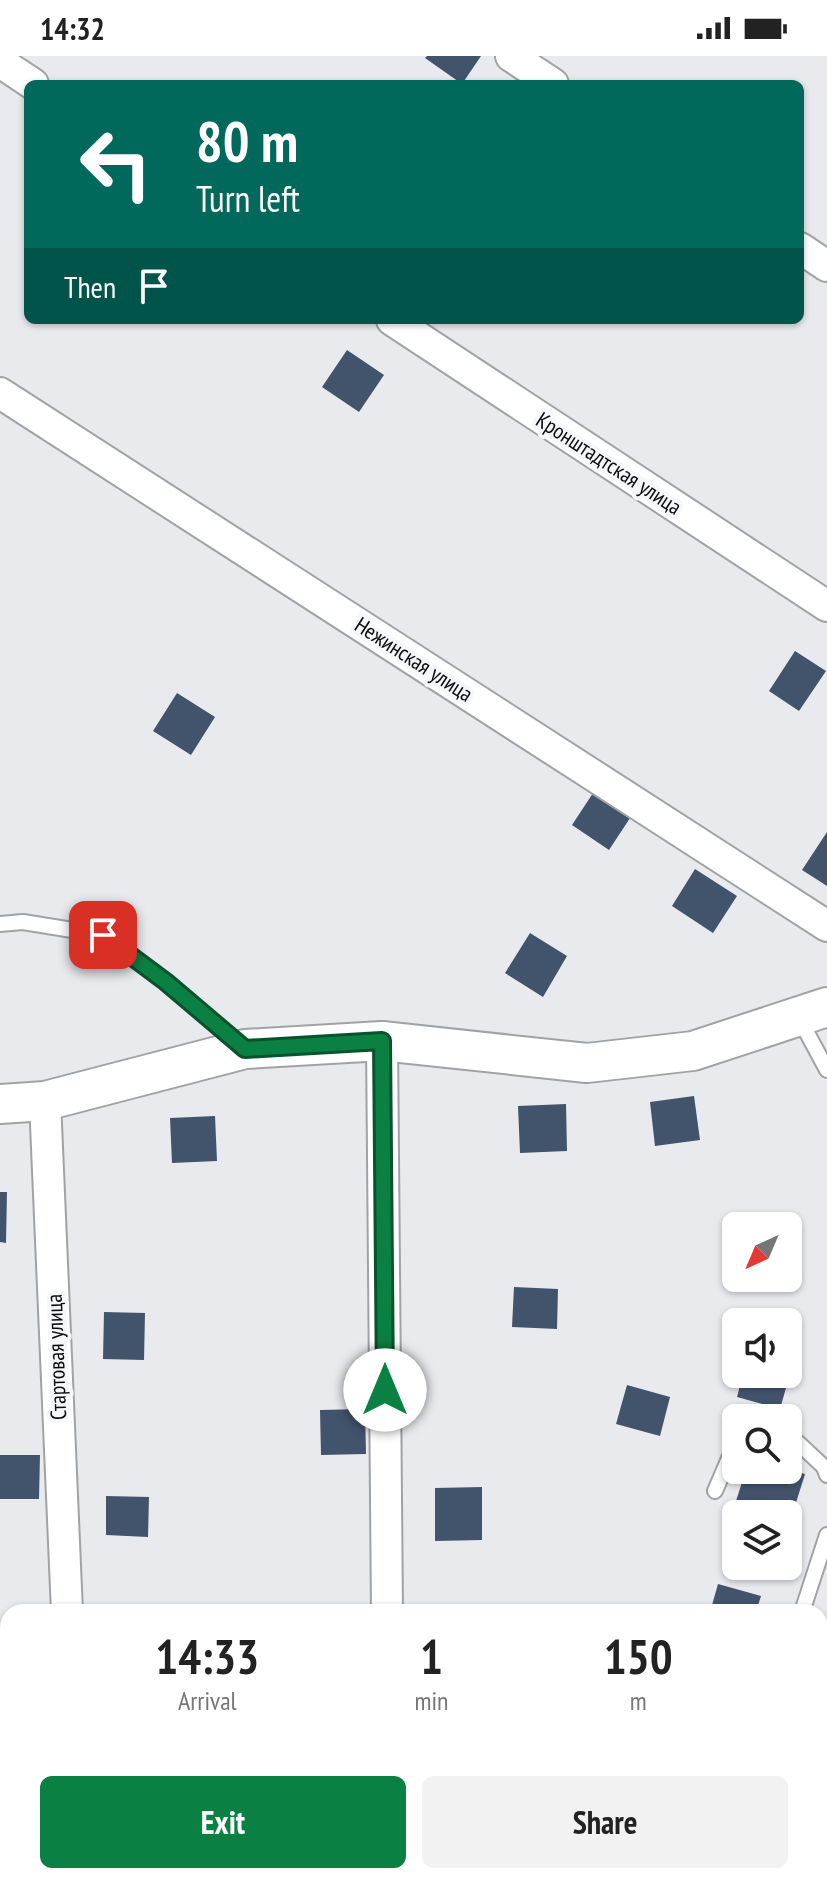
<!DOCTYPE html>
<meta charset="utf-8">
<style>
body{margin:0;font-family:"PT Sans Narrow",sans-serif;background:#f2f2f2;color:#222;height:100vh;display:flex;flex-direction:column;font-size:30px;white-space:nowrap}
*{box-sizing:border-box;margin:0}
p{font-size:26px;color:#767676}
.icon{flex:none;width:44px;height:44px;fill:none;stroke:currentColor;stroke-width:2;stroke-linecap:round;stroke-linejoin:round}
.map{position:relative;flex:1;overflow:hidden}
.panel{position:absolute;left:0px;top:1548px;width:828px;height:280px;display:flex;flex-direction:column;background:#fff;border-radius:24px 24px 0 0;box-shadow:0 2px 6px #0004}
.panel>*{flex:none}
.hud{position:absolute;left:24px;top:24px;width:780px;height:244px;border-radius:12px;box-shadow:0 2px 6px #0004;background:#00695c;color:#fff;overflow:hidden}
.needle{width:52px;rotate:224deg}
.tools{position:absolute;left:722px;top:1156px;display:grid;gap:16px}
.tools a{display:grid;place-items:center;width:80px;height:80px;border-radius:12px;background:#fff;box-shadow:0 2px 6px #0004;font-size:40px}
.pin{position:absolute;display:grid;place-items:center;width:68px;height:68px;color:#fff;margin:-34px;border-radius:16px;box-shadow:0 4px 12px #0006}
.me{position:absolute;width:88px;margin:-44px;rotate:0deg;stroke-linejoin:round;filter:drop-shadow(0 0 6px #0008)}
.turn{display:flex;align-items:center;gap:28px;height:168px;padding:0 40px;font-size:36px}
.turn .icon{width:104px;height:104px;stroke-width:2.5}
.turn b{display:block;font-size:56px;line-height:68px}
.then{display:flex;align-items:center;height:76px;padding:0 40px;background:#0003;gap:16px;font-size:30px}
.eta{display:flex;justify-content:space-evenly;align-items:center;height:136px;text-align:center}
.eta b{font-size:48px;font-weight:800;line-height:56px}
.button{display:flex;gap:16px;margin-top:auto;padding:16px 40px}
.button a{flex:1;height:92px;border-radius:12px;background:#0b8043;color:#fff;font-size:32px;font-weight:800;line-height:92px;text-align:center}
.button a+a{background:#f2f2f2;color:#222}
.status{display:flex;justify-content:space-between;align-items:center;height:56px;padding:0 40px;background:#fff;direction:ltr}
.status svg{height:22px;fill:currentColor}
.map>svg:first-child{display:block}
</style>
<div class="status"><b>14:32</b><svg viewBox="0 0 49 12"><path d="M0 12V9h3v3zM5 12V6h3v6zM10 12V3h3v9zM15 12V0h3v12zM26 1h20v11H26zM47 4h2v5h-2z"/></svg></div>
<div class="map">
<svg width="827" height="1828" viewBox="0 0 827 1828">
<rect width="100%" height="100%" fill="#e8eaed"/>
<path fill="#42546c" d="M427,0H481L462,28L425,2Z
M347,294L384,319L359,356L322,331Z
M795,595L826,615L799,655L769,635Z
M177,637L215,661L191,699L153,675Z
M597,731L634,756L609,794L572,769Z
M827,776V830L802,814Z
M695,813L737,840L713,877L672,850Z
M530,877L567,900L543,941L505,917Z
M694,1040L700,1084L655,1090L650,1046Z
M566,1048L567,1095L520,1097L518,1050Z
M215,1060L217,1105L172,1107L170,1062Z
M0,1136H7L6,1187L0,1186Z
M514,1231L558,1233L557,1273L512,1271Z
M104,1256L145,1257L144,1304L103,1303Z
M743,1318H790L780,1353L737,1341Z
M627,1329L670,1341L660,1380L616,1368Z
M365,1353L366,1398L321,1399L320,1354Z
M0,1399H40L39,1443H0Z
M788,1413L805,1418L789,1469L788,1458H736V1483L725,1479L746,1414Z
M482,1431V1484L435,1485V1432Z
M106,1440L149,1441L148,1481L106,1479Z
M718,1528L761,1540L756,1556H710Z"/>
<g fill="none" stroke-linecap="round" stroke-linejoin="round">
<g stroke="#a0a3a5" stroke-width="18">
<path id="service" d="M0,868L23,866L103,879L166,926L241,990
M799,962L827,1014
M788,1381L793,1382L824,1411L827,1419
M715,1435L736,1386
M802,1556L827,1479
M716,1828L718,1820"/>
</g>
<g stroke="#a0a3a5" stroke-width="34">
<path id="minor" d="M511,0L553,28
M0,6L33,28
M800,192L827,210
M392,264L827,550
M0,337L827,870
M382,985L387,1556
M45,1045L67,1556
M0,1613L8,1612
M389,1820V1828
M69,1828V1820"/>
</g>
<g stroke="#a0a3a5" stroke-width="42">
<path id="tertiary" d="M0,1048L45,1045L245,993L382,985L587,1007L693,995L827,951"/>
</g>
<use href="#service" stroke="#fff" stroke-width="14"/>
<use href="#minor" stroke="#fff" stroke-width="30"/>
<use href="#tertiary" stroke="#fff" stroke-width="38"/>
</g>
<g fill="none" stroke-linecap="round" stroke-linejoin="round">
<g stroke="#07532c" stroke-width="20">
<path id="route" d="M103,879L166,926L245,993L382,985L385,1334"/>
</g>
<use href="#route" stroke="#0b8043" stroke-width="14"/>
</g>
<g text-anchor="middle" stroke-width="8" stroke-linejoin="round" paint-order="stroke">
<g font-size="22" fill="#0c0d0e" stroke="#f5f7fb">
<text transform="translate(609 407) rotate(33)" y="8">Кронштадтская улица</text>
<text transform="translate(414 603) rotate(33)" y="8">Нежинская улица</text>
<text transform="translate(56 1301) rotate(-92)" y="8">Стартовая улица</text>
</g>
</g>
</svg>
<div class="tools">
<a><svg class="needle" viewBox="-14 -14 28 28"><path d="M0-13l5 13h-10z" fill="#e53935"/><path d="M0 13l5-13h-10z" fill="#767676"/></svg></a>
<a><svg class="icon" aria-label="sound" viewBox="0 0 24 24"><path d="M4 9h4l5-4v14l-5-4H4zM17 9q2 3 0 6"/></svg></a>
<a><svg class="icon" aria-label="search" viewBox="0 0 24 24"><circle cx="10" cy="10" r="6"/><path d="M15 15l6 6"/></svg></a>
<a><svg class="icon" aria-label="layers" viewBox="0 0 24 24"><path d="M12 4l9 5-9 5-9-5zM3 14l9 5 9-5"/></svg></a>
</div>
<div class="pin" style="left:103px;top:879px;background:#d93025"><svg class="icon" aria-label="arrive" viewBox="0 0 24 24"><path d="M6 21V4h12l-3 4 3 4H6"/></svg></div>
<svg class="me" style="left:385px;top:1334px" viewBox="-20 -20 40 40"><circle r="19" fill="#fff"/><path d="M0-13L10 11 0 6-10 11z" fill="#0b8043"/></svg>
<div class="hud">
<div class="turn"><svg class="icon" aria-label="left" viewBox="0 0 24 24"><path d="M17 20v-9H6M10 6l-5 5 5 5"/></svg><div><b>80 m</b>Turn left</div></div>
<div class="then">Then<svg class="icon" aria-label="arrive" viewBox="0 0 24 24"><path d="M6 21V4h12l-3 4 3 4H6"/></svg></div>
</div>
<section class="panel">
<div class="eta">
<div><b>14:33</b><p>Arrival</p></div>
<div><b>1</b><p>min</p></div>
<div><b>150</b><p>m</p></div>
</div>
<div class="button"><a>Exit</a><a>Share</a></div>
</section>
</div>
